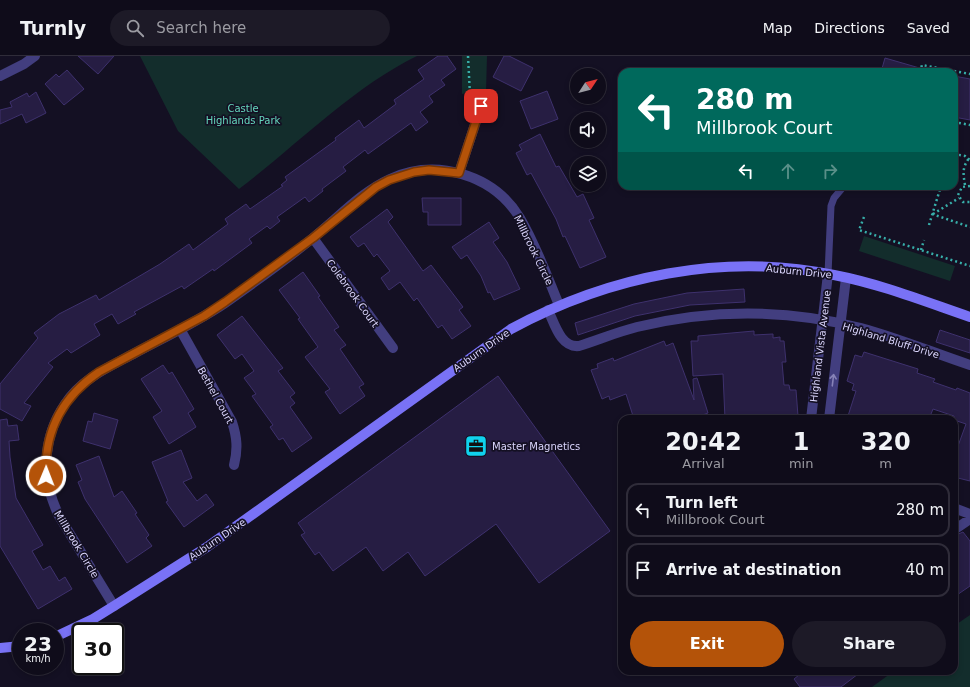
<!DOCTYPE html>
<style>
body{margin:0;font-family:"DejaVu Sans",sans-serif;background:#1d1a27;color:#f1f3f6;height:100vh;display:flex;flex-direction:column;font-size:15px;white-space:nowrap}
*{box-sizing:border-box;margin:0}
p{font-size:13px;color:#9b9ba2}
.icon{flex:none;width:22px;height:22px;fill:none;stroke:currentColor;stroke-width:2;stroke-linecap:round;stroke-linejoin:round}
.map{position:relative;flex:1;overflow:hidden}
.panel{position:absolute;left:618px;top:359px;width:340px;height:260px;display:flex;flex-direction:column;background:#0f0c1a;border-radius:12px;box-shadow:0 2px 6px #0003,0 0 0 1px #2f2c39}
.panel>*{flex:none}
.top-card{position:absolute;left:618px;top:12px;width:340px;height:122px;border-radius:12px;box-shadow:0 2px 6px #0003,0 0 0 1px #2f2c39;background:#00695c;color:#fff;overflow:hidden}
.needle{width:26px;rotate:54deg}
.controls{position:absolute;left:570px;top:12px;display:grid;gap:8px}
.controls a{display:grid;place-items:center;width:36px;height:36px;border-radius:50%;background:#0f0c1a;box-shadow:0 2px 6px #0003,0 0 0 1px #2f2c39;font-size:20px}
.speed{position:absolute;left:12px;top:567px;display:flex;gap:8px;font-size:20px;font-weight:700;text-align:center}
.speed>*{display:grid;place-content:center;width:52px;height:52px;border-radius:50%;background:#0f0c1a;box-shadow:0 2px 6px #0003,0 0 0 1px #2f2c39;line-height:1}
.speed small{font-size:10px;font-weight:400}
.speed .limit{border:2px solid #111;border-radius:6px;background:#fff;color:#111}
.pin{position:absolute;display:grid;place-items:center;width:34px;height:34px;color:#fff;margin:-17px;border-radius:8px;box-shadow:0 2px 6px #0006}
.me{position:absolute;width:44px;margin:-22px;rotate:1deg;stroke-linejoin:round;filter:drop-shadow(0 0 3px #0008)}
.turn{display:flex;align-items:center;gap:14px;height:84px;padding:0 12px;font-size:18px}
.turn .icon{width:52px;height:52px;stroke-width:2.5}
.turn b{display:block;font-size:28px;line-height:34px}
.lanes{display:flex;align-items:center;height:38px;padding:0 12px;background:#0003;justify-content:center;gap:20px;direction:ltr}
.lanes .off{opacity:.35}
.eta{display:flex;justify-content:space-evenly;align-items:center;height:68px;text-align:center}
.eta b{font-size:24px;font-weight:800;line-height:28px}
.cta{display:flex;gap:8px;margin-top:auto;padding:8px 12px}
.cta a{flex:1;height:46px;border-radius:24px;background:#b45309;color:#fff;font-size:16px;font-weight:800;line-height:46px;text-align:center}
.cta a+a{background:#1d1a27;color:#f1f3f6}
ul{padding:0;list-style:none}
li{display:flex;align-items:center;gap:12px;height:54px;margin:0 8px 6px;padding:0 4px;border:2px solid #2f2c39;border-radius:12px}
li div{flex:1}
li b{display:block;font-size:15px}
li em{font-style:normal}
header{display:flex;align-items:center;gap:24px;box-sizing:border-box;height:56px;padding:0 20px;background:#0f0c1a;border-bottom:1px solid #2f2c39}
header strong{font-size:19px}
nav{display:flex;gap:22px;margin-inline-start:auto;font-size:14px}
.search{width:280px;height:36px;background:#1d1a27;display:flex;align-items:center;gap:10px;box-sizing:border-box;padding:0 14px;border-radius:22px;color:#9b9ba2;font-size:15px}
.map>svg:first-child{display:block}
</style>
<header>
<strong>Turnly</strong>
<div class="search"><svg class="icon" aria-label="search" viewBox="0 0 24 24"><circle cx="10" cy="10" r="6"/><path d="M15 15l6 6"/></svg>Search here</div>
<nav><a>Map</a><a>Directions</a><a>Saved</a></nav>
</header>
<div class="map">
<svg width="970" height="631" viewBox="0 0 970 631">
<rect width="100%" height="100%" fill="#141023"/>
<path fill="#132d2c" d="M140,0H417C353,31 296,90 239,133L178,75Z
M462,0H487L486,36L475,35L462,38Z
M864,180L955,210L950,225L859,195Z
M970,559V631H872L894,615H954V570Z"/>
<path fill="#261d43" stroke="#3e316d" d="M78,0H114L98,18Z
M438,0H447L456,13L441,24L445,29L429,40L433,46L420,56L428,66L416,75L411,67L368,98L365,94L343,111L346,115L322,133L323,135L309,146L305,141L277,161L280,165L270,173L267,170L249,183L252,187L214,215L213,213L184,233L182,230L134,256L136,258L118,268L112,258L94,268L100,279L71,297L67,293L48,307L53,311L24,347L31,350L22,365L0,353V328L38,282L34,277L59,258L96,239L99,244L160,208L189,188L193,194L228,168L225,163L246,148L250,153L283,130L281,129L287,124L285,121L336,84L335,82L359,64L364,72L396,48L394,44L424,23L418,14Z
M504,0H509L533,12L521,35L493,21Z
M885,2L923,13L922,16H881Z
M67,14L84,33L64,49L45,28L56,18L59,21Z
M954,20L970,23V64L954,61Z
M547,35L558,63L531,73L520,45Z
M36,36L46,57L26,67L22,58L0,68V54L12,51L10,46L27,37L29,41Z
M540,78L556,111L559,110L577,141L583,138L594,162L589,164L606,201L580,212L565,180L563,181L556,163L531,117L527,119L516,97L522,94L519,89Z
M422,142H461V169H428V156H423Z
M387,153L393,161L388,166L423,215L431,209L463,251L459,254L471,270L452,283L442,269L438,272L417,242L414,245L400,226L389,234L381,222L390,215L377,198L374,201L364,187L358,191L350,181Z
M489,166L499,182L493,186L507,206L520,233L494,244L490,236L488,237L481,220L467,199L461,203L452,191Z
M303,216L320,240L318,241L339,271L334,274L346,289L340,293L364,328L359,331L365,340L340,358L325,336L330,333L305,301L318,291L298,263L300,262L279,234Z
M744,233L745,246L690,249L635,260L578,279L575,267L634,248L687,237Z
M242,260L283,312L278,315L295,337L290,341L295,347L290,351L312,382L292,396L283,382L279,384L270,371L273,369L252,340L256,338L244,322L254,315L242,298L235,303L217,279Z
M940,274L970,284V297L936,286Z
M754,275V279L773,278V282L780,281V285H784L786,306H782L784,329H789L790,334H796L798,360H790V363H725L723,318L693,320L691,285H698V280Z
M664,285L666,290L673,287L694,344L693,323L697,322L708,357L700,360L701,363H634L626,338L610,344L609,340L602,343L591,314L598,312L597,308L613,302L614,305Z
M864,296L918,313L917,317L935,323L933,326L956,334L957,332L970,337V425L954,421V388L958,390L966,368L954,364V360L933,353L929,363H847L856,335L852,334L854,328L847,325L855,299L862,301Z
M163,309L169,318L172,316L194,353L188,357L196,371L169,388L153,361L162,355L141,323Z
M498,320L610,475L539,527L496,468L425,520L408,496L383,515L366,491L333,515L319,496L315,499L301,479L305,477L298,467Z
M94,357L118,364L110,393L83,385L88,365L92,366Z
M7,363L8,370L17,369L19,384L9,385L10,401L16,442L43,489L32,495L43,514L50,510L59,525L65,521L72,533L38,553L0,490V364Z
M181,394L192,422L183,426L197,445L206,438L214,449L184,471L166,446L168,445L152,406Z
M99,400L114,441L122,435L137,457L135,458L149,479L146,482L152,490L127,507L85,443L78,426L82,424L76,409Z
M963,476L970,485V530L954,541V480Z
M804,615H862L841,631H800L794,623Z"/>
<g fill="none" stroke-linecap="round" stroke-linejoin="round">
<path stroke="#37aea9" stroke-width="2.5" stroke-dasharray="2 3" stroke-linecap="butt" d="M468,0L470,39L475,43
M880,16L882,12
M920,16L922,9L970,18
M954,66L970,69
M954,98L965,100L970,104
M965,129C963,117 962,111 970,101
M970,130L962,131L958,139L963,146H970
M932,158L970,171
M933,158L959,142
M864,161L859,174L970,210
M929,169L941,130
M921,194L924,184"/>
<path stroke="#423e7f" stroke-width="7" d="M828,218L831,150L834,142L844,130"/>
<path stroke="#423e7f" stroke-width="10" d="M0,20L24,8L35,0
M459,117L481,50
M313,182L393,292
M548,254C555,269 561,292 579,290C598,284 617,276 637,271C711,253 787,253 861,272C898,282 934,297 970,309
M180,273L232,366C237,381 238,393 234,409
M811,363L828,218
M829,363L846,222
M954,452L970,458
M954,474L970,463
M114,550L59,460C41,423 42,382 65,348C82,322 109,311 135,297C165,281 197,266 225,247C255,226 286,204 314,181C338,162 361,136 390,123C436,102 493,118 520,162C536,189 547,220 559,249"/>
<path stroke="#7972f6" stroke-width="10" d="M55,581L93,563L114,550L207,491L511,273C609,220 724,196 834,219C881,228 926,246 970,261
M0,592L21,590"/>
</g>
<defs><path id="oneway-shaft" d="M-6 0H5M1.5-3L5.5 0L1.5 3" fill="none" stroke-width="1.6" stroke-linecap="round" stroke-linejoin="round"/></defs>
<use stroke="#8682b7" href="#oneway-shaft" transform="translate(833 324) rotate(-83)"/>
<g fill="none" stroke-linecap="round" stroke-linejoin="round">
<g stroke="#753606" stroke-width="10">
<path id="route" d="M46,420C44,375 62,341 99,316L204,260L225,246L313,182L376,131L389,124L414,116L429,114L459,117L481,50"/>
</g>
<use href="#route" stroke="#b45309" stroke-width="7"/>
</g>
<defs>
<g id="office-square" transform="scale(1.15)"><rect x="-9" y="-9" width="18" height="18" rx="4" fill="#10d2ed" stroke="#141023"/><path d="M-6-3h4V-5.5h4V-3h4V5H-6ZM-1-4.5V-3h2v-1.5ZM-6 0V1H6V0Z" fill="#111"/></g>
</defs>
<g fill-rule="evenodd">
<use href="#office-square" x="476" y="390"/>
</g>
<g text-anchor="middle" stroke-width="3.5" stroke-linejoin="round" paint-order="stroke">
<g font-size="10" fill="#65d7be" stroke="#141023">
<text x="243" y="56">Castle<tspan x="243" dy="12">Highlands Park</tspan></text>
</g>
<g font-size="10" fill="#dad5fc" stroke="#141023">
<text transform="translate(534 194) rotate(64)" y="4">Millbrook Circle</text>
<text transform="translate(799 215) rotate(6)" y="4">Auburn Drive</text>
<text transform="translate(353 237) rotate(54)" y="4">Colebrook Court</text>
<text transform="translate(891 284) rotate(17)" y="4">Highland Bluff Drive</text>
<text transform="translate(820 290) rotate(-83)" y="4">Highland Vista Avenue</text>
<text transform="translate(481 294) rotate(-35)" y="4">Auburn Drive</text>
<text transform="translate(216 339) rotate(61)" y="4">Bethel Court</text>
<text transform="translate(217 483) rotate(-34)" y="4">Auburn Drive</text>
<text transform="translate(77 488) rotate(59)" y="4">Millbrook Circle</text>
</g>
<g font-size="10" fill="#dad5fc" stroke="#141023" text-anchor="start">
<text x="492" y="394">Master Magnetics</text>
</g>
</g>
</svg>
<div class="controls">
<a><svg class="needle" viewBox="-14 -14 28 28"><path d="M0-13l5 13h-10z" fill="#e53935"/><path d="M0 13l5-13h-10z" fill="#9b9ba2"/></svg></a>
<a><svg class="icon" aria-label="sound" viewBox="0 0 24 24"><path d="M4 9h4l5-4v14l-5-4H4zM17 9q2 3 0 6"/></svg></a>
<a><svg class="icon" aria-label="layers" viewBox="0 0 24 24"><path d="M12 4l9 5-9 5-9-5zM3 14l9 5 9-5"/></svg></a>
</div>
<div class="speed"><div>23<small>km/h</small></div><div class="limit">30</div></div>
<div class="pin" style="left:481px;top:50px;background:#d93025"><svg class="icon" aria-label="arrive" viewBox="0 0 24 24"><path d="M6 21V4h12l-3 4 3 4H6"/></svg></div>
<svg class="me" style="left:46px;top:420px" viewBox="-20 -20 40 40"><circle r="17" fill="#b45309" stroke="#fff" stroke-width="3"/><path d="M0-11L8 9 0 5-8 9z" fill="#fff"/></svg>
<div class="top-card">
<div class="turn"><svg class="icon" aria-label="left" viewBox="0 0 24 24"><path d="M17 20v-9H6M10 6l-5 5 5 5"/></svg><div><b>280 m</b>Millbrook Court</div></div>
<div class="lanes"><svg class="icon" aria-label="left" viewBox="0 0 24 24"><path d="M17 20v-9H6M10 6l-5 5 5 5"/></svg><svg class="icon off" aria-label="ahead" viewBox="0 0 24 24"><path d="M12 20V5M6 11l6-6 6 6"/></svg><svg class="icon off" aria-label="right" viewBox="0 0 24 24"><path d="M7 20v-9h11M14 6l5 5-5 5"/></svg></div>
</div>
<section class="panel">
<div class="eta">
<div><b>20:42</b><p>Arrival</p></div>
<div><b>1</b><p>min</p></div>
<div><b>320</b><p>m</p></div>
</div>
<ul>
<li><svg class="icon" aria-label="left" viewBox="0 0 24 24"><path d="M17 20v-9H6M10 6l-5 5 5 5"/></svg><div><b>Turn left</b><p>Millbrook Court</p></div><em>280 m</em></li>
<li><svg class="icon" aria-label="arrive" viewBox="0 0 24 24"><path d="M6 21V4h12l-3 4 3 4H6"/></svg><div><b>Arrive at destination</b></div><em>40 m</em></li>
</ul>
<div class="cta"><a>Exit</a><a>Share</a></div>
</section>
</div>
